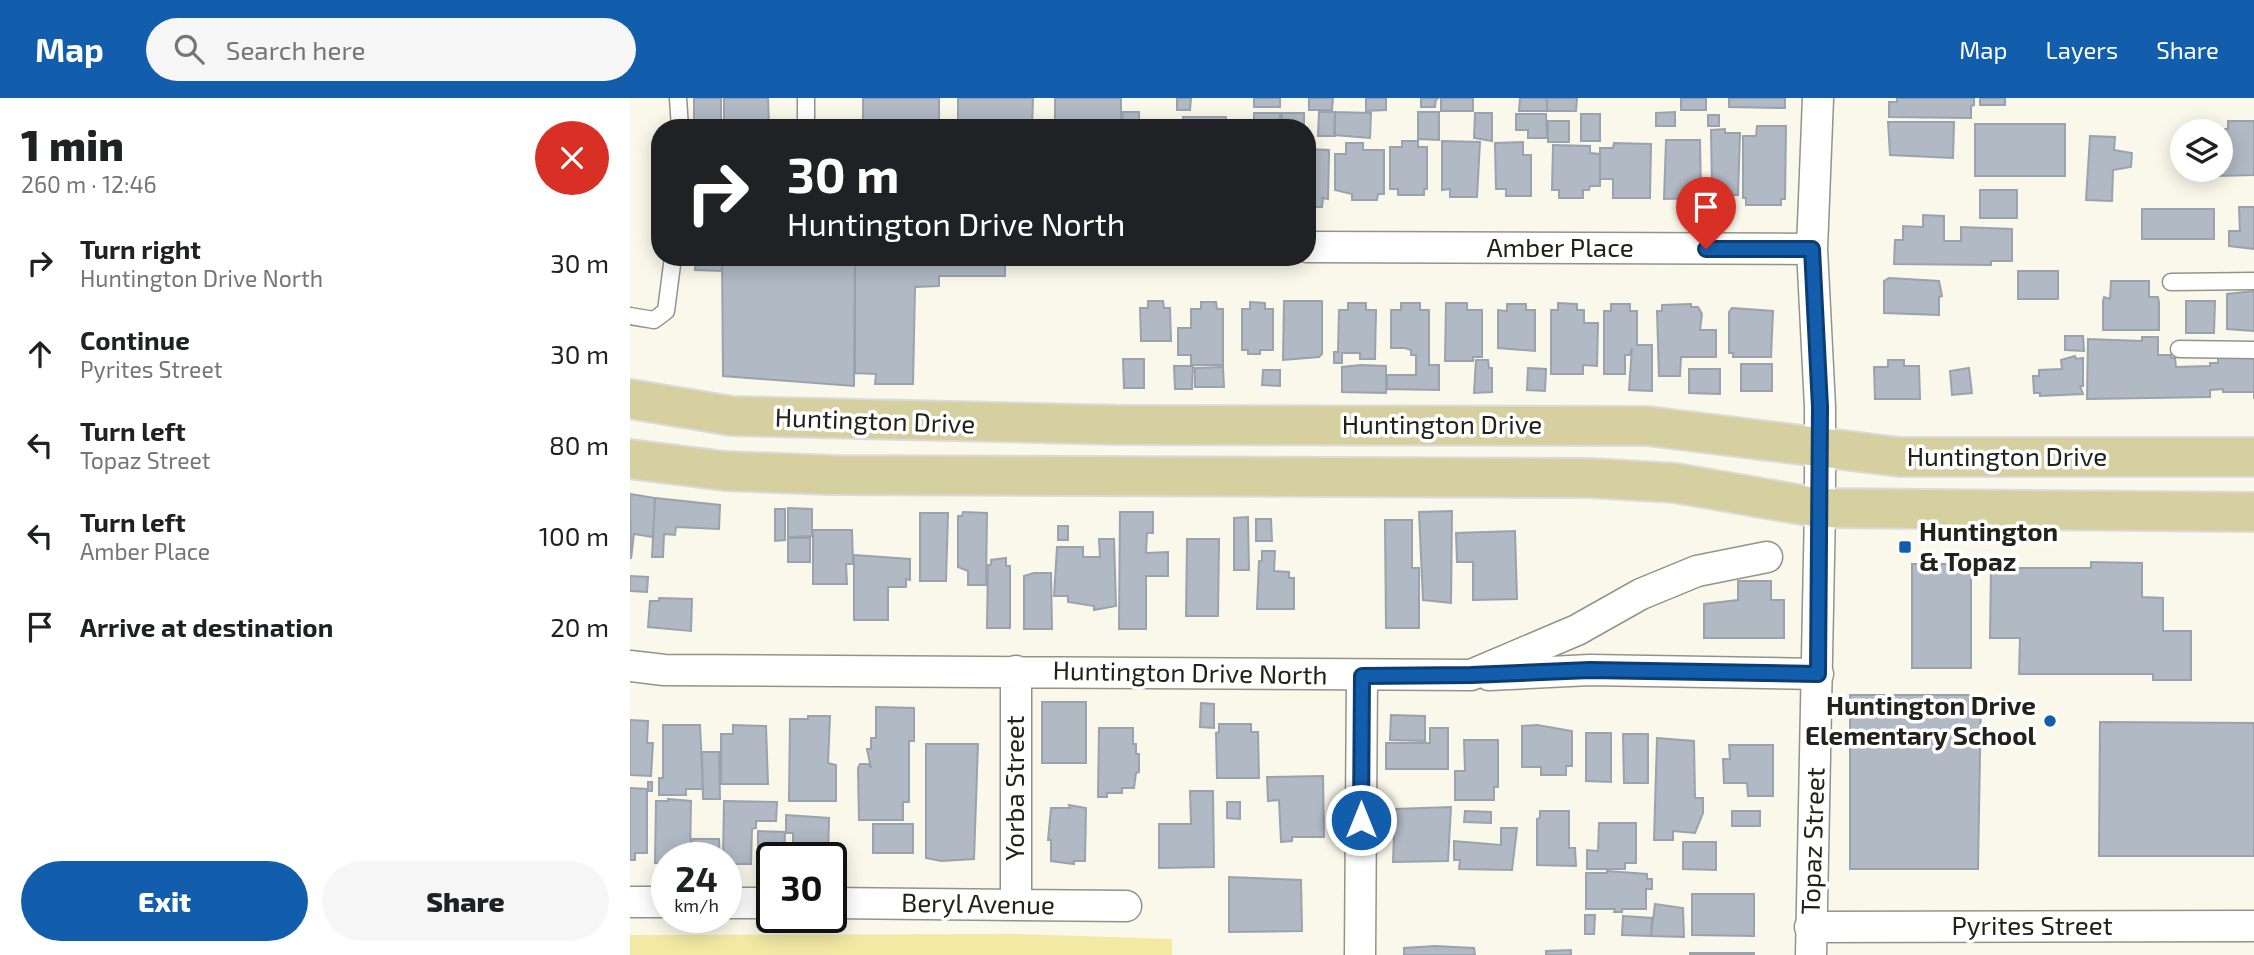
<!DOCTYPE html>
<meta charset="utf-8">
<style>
body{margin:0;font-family:"Exo 2",sans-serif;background:#f6f6f6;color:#202124;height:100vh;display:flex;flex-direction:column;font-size:26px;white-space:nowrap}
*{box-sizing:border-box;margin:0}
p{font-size:23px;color:#757577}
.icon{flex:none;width:38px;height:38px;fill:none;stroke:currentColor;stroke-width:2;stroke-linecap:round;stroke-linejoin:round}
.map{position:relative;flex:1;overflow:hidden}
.sheet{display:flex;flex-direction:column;background:#fff;width:630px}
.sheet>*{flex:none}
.guide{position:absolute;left:21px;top:21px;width:665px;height:147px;border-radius:28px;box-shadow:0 4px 18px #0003;background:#202124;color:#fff;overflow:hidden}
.controls{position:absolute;left:1540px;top:21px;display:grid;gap:14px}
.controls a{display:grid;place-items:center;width:63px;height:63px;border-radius:50%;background:#fff;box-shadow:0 4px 18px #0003;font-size:35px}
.speed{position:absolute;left:21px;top:744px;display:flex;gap:14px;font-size:35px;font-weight:700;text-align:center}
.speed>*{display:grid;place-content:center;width:91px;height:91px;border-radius:50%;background:#fff;box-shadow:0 4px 18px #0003;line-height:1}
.speed small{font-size:18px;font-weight:400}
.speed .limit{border:4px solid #111;border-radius:10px;background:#fff;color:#111}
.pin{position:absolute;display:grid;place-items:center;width:60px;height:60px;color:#fff;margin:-72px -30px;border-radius:50% 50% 50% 0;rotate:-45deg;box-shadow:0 0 7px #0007}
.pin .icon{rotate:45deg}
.me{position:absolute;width:77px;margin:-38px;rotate:0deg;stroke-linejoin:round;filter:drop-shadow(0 0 5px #0008)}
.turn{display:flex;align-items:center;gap:24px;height:147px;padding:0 21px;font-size:32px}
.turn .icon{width:91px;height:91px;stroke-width:2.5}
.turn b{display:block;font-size:49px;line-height:60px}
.round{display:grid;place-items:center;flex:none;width:74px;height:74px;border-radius:37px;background:#f6f6f6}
.overview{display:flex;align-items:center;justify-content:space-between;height:119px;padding:0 21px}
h1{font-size:42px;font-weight:800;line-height:52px}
.action{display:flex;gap:14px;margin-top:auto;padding:14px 21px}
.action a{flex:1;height:80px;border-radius:42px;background:#135dad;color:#fff;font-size:28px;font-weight:800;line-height:80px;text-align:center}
.action a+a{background:#f6f6f6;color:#202124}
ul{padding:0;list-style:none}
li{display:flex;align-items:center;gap:21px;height:91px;padding:0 21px}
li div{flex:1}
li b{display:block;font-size:26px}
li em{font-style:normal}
header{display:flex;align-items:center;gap:42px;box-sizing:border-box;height:98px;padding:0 35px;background:#135dad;color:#fff}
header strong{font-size:33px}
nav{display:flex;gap:38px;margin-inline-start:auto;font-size:24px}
.search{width:490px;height:63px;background:#f6f6f6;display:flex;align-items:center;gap:18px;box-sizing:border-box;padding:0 24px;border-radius:38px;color:#757577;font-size:26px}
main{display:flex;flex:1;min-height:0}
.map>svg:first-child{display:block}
</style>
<header>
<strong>Map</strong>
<div class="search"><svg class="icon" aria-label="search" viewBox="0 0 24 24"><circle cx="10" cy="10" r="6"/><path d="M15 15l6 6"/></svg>Search here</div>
<nav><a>Map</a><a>Layers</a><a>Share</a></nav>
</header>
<main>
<section class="sheet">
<div class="overview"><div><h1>1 min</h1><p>260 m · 12:46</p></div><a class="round" style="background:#d93025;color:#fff"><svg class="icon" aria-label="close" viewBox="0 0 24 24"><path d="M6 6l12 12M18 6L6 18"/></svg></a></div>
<ul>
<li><svg class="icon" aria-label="right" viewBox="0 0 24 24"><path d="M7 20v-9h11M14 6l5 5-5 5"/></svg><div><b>Turn right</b><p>Huntington Drive North</p></div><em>30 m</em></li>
<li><svg class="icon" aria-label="ahead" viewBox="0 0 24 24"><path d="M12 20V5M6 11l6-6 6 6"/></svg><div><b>Continue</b><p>Pyrites Street</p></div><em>30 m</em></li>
<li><svg class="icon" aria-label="left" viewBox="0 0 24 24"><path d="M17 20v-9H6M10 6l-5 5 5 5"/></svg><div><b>Turn left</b><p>Topaz Street</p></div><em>80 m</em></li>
<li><svg class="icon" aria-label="left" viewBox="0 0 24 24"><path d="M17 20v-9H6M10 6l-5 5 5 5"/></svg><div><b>Turn left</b><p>Amber Place</p></div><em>100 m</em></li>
<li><svg class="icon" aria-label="arrive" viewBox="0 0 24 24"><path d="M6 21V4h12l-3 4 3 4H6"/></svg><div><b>Arrive at destination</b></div><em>20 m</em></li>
</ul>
<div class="action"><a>Exit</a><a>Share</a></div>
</section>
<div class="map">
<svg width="1624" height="857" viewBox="0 0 1624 857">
<rect width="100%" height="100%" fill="#f9f8ea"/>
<path fill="#f2e9a5" d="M385,836L542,841V857H0V837Z"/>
<path fill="#b0b9c4" stroke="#9aa2ad" stroke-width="2" d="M64,0H91V30H64Z
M94,0H138L139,30H94Z
M233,0H309V30H233Z
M328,0H403L402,30H328Z
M425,0H491V30H425Z
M547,0H561L560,12H547Z
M624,0H650V9H624Z
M679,0H703L702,12H679Z
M736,0H756V12L736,13Z
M791,0H809L806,1L805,9H791Z
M811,0H843V13H811Z
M890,0H917V13H889Z
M917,0H947L946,13H917Z
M1051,0H1076V12H1051Z
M1099,0H1155V10L1099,9Z
M1267,0H1344V7L1341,8V20L1259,19V4H1267Z
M1350,0H1375V7H1350Z
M493,14H509V30H492Z
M689,14H705V38H688Z
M705,14L741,15L740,40L704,37Z
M788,14H809V42L788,41Z
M1045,14V28H1026V15Z
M624,15H650V30H624Z
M652,15H674V30H652Z
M845,15H862V43L844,40Z
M886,16H916L917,40H898V32H886Z
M951,16H970V43H951Z
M1078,17H1089V28H1078Z
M553,19H596V30H553Z
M918,23H939V44H918Z
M1598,23H1624V77L1587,78V72H1591V33L1586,31H1598Z
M1258,24H1324L1323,60L1260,57Z
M1345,26H1435V78H1345Z
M1127,28H1156L1155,101H1151V107H1116V100H1113V38H1126Z
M1095,31V35H1110L1108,97H1084L1082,92L1081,32Z
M1460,38L1485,39L1484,52L1502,55L1501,69L1483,72L1482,103L1456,102Z
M1036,42H1070L1071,100L1034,101Z
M772,43H788V49H797V91H794V97H768V91H760V49H772Z
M812,43L850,44L847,99H820V91L812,92Z
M893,44V57H901V98H876V91H866L865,45Z
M716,45H733V52H754V96H748L747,102H722V96L705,92V56H716Z
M984,45L1021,46L1020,100H983V81H970V50H983Z
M923,47L960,48V55L970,56V88H960L959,92H953V100H929V92H922Z
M677,51L699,52L698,101L693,100L692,109H677Z
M1350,92H1387V120H1350Z
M1609,109H1624V151L1599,148V133H1610Z
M1512,111H1584V141H1512Z
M1293,117L1314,118V143H1331V129L1382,131V163H1361V167L1264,166L1265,142H1273V128L1293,129Z
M66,159H92V173L65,172Z
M92,159H225L224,288L93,278Z
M225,159H375V178H309V188L285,189L283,286H245L246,276L225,275Z
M1388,173H1428V201H1388Z
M1259,180L1309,183L1312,198L1309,199V217L1254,215V183Z
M1481,183H1519V199H1528L1529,204V232H1473V203L1474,199L1480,201Z
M1624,193V233L1597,231V196Z
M518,203H533L534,210H540L541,243H511L510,210H518Z
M654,203H692V256L689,259L653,262Z
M1556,203H1585L1584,235H1556Z
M571,204H586L587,211H593V267H561V257H548V230H561V211H571Z
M620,204L635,205V211H643V252H630V256H618V252H612V211H620Z
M718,205H736V212H746L745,261H730V255H712V265H704V254H708L709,212H718Z
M771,205H790V212H799V267H809V292L757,291V277H786V257H781V252L775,250H761V212H771Z
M816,205H837V212H852V259H843V263H815Z
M928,205L947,206V212H954V225H968L967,268L953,267V276H921V212H928Z
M877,206H896V212H905V253L868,250V212L877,213Z
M981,206H1000V213H1007V247H1022V293L999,292L1002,250L1000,257H995V276H974V213H981Z
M1061,206V209H1068L1072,216L1070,232H1086V259H1051L1050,278H1029L1027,213H1032V207Z
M1102,210L1143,213L1141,259H1103V255H1099V214Z
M1435,238H1453L1454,253L1435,252Z
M1512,239H1528V257H1541V260H1545L1546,269L1580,268V265H1588V257L1624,254V301V294H1593V291L1580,292V299L1457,301L1458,241L1512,243Z
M1445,258L1446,261L1453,260V288H1450L1453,296L1410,298V295H1404L1403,278H1409V272L1432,271L1431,262Z
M493,261H514V290H494Z
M846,262H858L859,270H862V294L844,295Z
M1258,262H1274V268H1289L1290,301H1245L1244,269H1258Z
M1111,266H1142V293H1111Z
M731,267L756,268V295L712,294V269Z
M544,268H563L562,291H545Z
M593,269L594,289H565V270Z
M898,270L916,271L915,293L897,292Z
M1339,270L1342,295L1322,297L1320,273Z
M1059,271H1090V296L1059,295Z
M633,272H650V288L632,287Z
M0,396L25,400L23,439L4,436L1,461Z
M25,400L90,407L89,431L46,429L45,437L34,436L33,459H22Z
M158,410L182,411V438L158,439Z
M145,411H155V442L145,443Z
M822,413L821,505L793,502L789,414Z
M333,414L357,415L356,487H338V473L328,469V418H332Z
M490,414H523V435H517L516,455L538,454V478H516V531H489Z
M290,415H318L316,483H290Z
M618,419L619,472H604V420Z
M626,421H641L642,443H626Z
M755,422H782V470H789V530H756Z
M428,428H438V442H428Z
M183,432H222L223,466H216L217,486H183Z
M885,433L887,501L843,502V464H827L826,435Z
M158,440H180V464H158Z
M469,441H484L486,508L464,512V508L438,504V498H424L427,449H453V459H470Z
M557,441H589L588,518H556Z
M632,453H645L644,473L659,474V480H664V511H627L629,463H632Z
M224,457L280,461V482L276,481V489H258V522H224Z
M376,460V468H380V530H357L358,467H361V462Z
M1461,464L1512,465V499L1533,500V533H1561V582H1523V576H1389L1390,540H1360L1361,470H1461Z
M1282,466H1341V570H1282Z
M404,475H421L422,531H394V478Z
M0,478L18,479L17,494L0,493Z
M1108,483H1141V502H1154V540H1074V506L1108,502Z
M29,500L62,501L61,533L18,529L20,503H29Z
M1220,597H1351L1348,771H1220Z
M412,604H456V665H412Z
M571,605L584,606V630L570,629Z
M246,609L284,610V643H279V704H273V722H229L228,670L230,666H238L241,670L237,651H241V640H246Z
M761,617L795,618V643L760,642Z
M178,618H200L198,665L206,667V703H159L160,621H178Z
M0,622L18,623L17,645H23L21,678L0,677Z
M1470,624L1624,625V758H1469Z
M589,626H621V634H628L629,680H587L586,635L589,634Z
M33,627H70L73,691H56V697H29V680H33Z
M103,627L136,628L138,686H91V636H103Z
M907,627L942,633V668H936V677H911V669H892V628Z
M469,630H503V646H506V656H509V674L506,675L504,690H492V695H477V699H468Z
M800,630H818V671H756V645H800Z
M956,635H981V684L956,683Z
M993,636H1018V685H994Z
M1027,640L1064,643L1065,700H1073V715L1065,735L1043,733V742H1024Z
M834,642H868V689H864V702H825V673H835Z
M296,646H348L344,761L311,763L296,760Z
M1099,647H1143V698H1118L1117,685H1094L1093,661H1100Z
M72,654H89L90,701H73Z
M693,678L694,739H662V743L651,744L649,702L638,703L637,679Z
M18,684H22V693H17V755H5V762H0V690L18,691Z
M560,693H583L584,769L529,770V726H561Z
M38,701L61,703L60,760H37V765H25L26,703H38Z
M94,703L147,704L146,723H126V730L122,731L121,766H96V760H93Z
M597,704H610V721L597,720Z
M439,707L456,710L455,763H444V766L421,763V742H418L421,710H440Z
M821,709L818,763L763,764L765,711Z
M835,713L861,714V725L834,724Z
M910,713H939V750H945L946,768L907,767V721L910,720Z
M1102,713H1130V728H1102Z
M156,717L199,720L198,760H163V735H156Z
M969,725H1006V765H995V771H957V752L968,753Z
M243,726H283V755H243Z
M871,730H887L882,772L829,771L830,762H824V743L871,747Z
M128,733L155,734L154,760H142V769H128Z
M62,741H89L90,760H63Z
M1053,744H1086V772L1053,771Z
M977,773L1017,776V781H1022V791H1016V811H992V814H984L985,811H956V775H977Z
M599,779L671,782L672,833L599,834Z
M1062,796H1124V838L1062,837Z
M1025,806L1053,810L1054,839L1021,838Z
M955,817H965L964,836H955Z
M993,818L1022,820L1021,838L992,837Z
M805,848L844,850L845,857H774V850Z
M941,852V857H916V853Z
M1060,855H1124V857H1060Z"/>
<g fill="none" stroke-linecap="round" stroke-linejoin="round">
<g stroke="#959387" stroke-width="19">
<path id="lane" d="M48,0L50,30
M176,30V0
M1541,184L1624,183
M0,218L24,222L36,213L43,159
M1549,251L1624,252"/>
</g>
<g stroke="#959387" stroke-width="33">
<path id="street" d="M677,149L1182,151
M0,568L34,572L841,577L947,532L1011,496L1067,473L1137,459
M386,573V806
M859,577L960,572L1188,576
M0,804H37
M96,805H142
M201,805L496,808
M1180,829L1624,828
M730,857L732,577
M1181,857L1190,410V309L1182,151L1188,0"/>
</g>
<g stroke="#dcdbdb" stroke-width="42">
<path id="primary" d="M0,301L102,318L492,327L1017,328L1270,359H1624
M0,361L95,373L202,377L960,380L1045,385L1190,410L1624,414"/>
</g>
<use href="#lane" stroke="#fff" stroke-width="16"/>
<use href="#street" stroke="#fff" stroke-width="30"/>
<use href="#primary" stroke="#d6cfa0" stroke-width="38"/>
</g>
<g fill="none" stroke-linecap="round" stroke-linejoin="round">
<g stroke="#0c3c70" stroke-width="18">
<path id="route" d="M731,722L732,578L841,577L960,572L1188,576L1190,309L1182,151H1076"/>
</g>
<use href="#route" stroke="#135dad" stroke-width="12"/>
</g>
<g fill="#135dad" stroke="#fff" stroke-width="2.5">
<rect x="1268" y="442" width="14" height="14" rx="3.5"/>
<circle cx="1420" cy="623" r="7"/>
</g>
<g text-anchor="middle" stroke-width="7" stroke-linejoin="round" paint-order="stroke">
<g font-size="26" fill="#22211c" stroke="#fff">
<text x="930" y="159">Amber Place</text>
<text transform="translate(245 323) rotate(2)" y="9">Huntington Drive</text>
<text x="812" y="336">Huntington Drive</text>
<text x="1377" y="368">Huntington Drive</text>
<text transform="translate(560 575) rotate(1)" y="9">Huntington Drive North</text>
<text transform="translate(385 690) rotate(-90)" y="9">Yorba Street</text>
<text transform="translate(1183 743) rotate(-88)" y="9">Topaz Street</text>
<text transform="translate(348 806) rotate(1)" y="9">Beryl Avenue</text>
<text x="1402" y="837">Pyrites Street</text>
</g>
<g font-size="26" font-weight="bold" fill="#22211c" stroke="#fff" text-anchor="start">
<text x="1289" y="443">Huntington<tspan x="1289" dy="30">&amp; Topaz</tspan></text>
<text x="1406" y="617" text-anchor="end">Huntington Drive<tspan x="1406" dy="30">Elementary School</tspan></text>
</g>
</g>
</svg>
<div class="controls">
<a><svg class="icon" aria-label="layers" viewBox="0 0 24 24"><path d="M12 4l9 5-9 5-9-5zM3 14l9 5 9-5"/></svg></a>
</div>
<div class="speed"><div>24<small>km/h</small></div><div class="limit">30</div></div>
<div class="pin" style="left:1076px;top:151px;background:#d93025"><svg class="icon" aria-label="arrive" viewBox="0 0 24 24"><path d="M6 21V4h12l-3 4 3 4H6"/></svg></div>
<svg class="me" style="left:731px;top:722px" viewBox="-20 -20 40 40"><circle r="17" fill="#135dad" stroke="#fff" stroke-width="3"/><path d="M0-11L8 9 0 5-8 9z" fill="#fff"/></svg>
<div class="guide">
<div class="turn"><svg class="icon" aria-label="right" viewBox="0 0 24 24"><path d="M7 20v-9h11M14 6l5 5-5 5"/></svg><div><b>30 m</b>Huntington Drive North</div></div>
</div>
</div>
</main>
